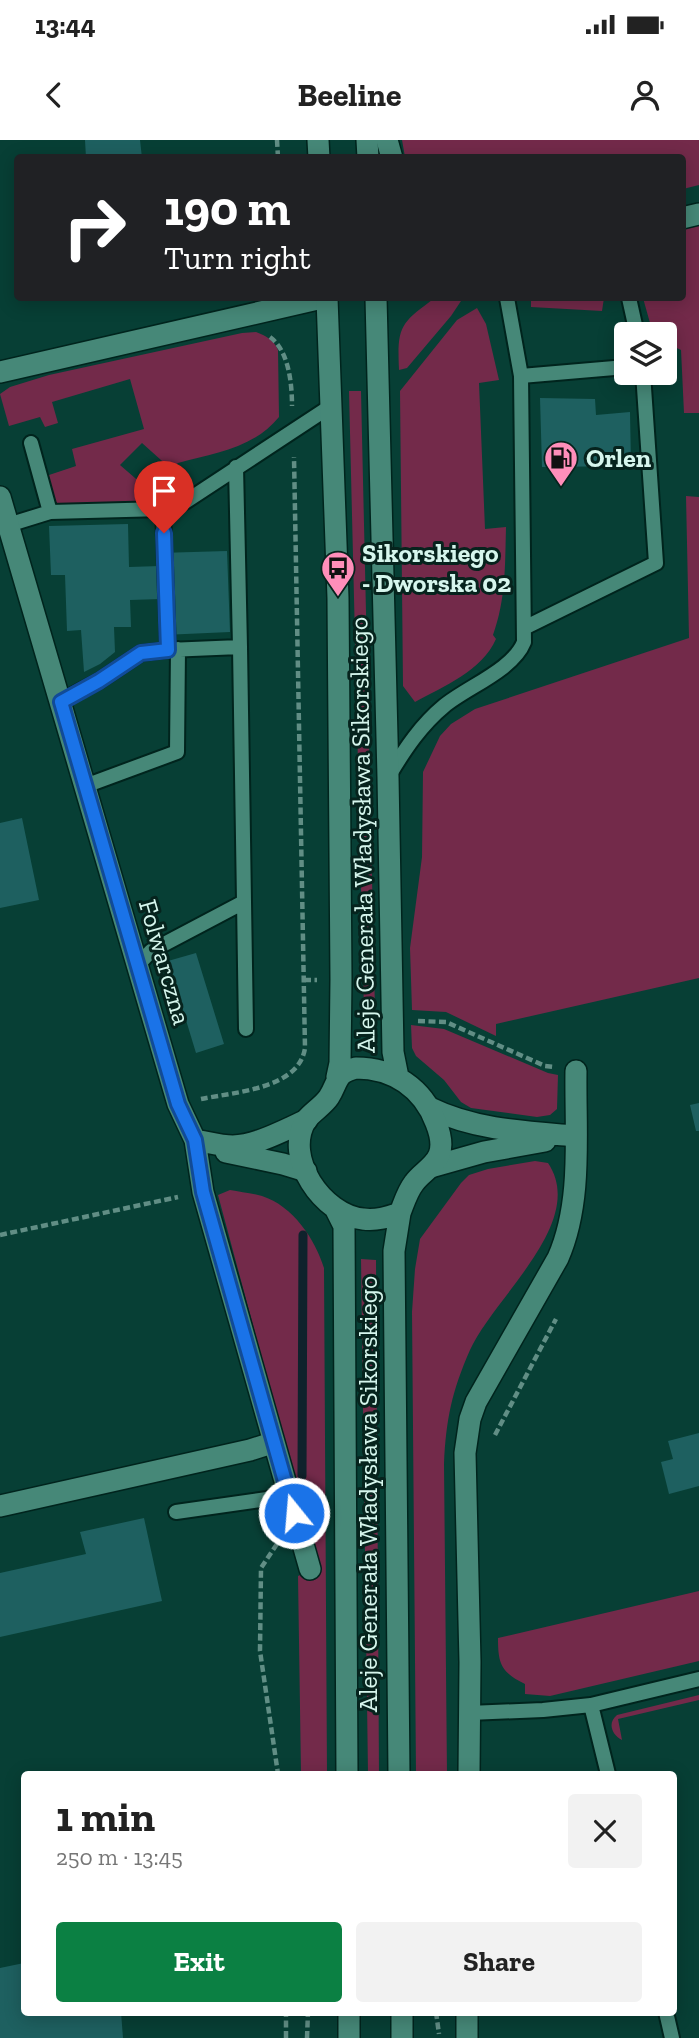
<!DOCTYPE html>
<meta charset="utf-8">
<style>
body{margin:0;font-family:"Zilla Slab",serif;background:#f2f2f2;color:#222;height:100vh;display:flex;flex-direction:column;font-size:26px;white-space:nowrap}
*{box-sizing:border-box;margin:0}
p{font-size:23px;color:#767676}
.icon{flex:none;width:38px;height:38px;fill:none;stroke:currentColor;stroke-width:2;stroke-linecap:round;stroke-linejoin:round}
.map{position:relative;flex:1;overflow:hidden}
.panel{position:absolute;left:21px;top:1631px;width:656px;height:245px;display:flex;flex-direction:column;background:#fff;border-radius:7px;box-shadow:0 4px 18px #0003}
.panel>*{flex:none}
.hud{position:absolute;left:14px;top:14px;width:672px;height:147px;border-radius:7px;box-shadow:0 4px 18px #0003;background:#202124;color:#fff;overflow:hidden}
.fabs{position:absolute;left:614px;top:182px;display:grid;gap:14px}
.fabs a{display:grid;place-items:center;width:63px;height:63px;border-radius:7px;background:#fff;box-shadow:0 4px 18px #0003;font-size:35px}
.pin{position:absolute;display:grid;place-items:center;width:60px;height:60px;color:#fff;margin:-72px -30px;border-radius:50% 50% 50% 0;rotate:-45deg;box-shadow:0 0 7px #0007}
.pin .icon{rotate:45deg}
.me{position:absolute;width:77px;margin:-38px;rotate:343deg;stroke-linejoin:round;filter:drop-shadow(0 0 5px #0008)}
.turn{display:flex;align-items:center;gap:24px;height:147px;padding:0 35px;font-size:32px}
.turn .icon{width:91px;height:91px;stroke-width:2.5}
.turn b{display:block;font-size:49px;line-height:60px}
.round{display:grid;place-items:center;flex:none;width:74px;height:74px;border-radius:7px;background:#f2f2f2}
.head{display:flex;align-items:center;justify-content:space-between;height:119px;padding:0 35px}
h1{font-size:42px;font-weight:700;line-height:52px}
.primary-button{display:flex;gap:14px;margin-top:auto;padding:14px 35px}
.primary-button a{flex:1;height:80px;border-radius:7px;background:#0b8043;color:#fff;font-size:28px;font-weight:700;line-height:80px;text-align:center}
.primary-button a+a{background:#f2f2f2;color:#222}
.status{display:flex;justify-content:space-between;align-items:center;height:49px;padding:0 35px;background:#fff;direction:ltr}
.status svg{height:19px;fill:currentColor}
header{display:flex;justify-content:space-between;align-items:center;height:91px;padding:0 35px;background:#fff;font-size:32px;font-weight:700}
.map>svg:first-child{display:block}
</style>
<div class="status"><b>13:44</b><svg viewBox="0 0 49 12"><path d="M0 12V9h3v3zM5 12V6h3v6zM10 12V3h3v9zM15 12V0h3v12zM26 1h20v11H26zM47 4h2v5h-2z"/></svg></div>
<header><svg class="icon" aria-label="back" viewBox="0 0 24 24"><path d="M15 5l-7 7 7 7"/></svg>Beeline<svg class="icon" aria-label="person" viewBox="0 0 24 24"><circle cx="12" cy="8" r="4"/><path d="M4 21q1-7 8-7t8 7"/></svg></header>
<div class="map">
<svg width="699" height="1898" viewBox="0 0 699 1898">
<rect width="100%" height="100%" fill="#073f35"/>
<path fill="#732a4a" d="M402,0H699V45L683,49L682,18L405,17Z
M699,85V273H684L681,210L666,203L665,194H659L650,183L643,158H682L683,89Z
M435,158H463L451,176L407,228L399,230C397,187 400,183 435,158Z
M531,158H604L602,171L531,167Z
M477,168L486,184L499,240L479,243L485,389L506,387C505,425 506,459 493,495L496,499C482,531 444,546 415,562L403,546L400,251L457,180Z
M256,192C266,196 274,200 278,210L279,277C254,308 215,313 178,323L171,329L142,303L120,325L150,351L147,358L138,356L137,363L57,366L53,362L46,336L76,326L72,309L144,289L130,239L52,262L58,283L45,287L40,277L9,286L0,254L10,247L49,235L242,193Z
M349,251H361L375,871H364Z
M686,356L699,357V838L496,884V896L446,872L412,870L410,808L422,717L423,632L440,596L451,584L475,569L689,498Z
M411,885L444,889L548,933L558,935L557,969L550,975L537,977L471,968L461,962L444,940L416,916L412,908Z
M535,1021L548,1023C588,1082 493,1158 470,1210C452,1251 446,1279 444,1324L447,1634H416L412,1172L415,1129L420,1099L461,1043L469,1035L488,1029Z
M230,1050C240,1052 252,1053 262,1056C293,1066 315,1099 324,1128L327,1634H301L298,1436L318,1427L218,1055Z
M361,1119L376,1120L379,1634H368Z
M699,1451V1521L550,1556L525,1554V1544C501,1532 498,1524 498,1498Z
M699,1555V1560L618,1579L622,1600C612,1595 607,1583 617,1575Z"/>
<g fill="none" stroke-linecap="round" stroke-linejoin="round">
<path stroke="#0f222c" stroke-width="9" d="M302,1336L303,1095"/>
</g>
<path fill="#1e6060" d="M85,0H140L142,18H86Z
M540,258L595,259L596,275L630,272L631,326L542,327Z
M128,384L129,427L160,426L159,413L227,411L230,492L163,495L161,459L130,460L131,487H114L115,512L100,524L84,532L81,490L67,491L65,435H51L49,386Z
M22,678L39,760L0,768V683Z
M196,813L224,904L196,913L168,821Z
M699,963V991H696L690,965Z
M699,1293V1346L669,1354L661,1322L673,1319L668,1301Z
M144,1378L162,1461L0,1497V1433L86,1414L80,1392Z
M24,1823V1872H121L123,1898H0V1828Z"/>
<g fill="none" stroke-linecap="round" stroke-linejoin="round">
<g stroke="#00241d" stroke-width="18">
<path id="lane" d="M629,158L637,194
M521,236L626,227
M31,303L50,372
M163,369L168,510
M8,385L50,372L163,369L185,362L331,266
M524,488L656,423L643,233
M240,507L246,889
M61,561L99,541L141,513L168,510L240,507L236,327
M390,634C405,609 421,585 444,566C467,547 513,530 524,502L521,236L507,158
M85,646L177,612L178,509
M137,826L151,811L242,763
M176,1372L267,1359L287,1352
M591,1565L608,1634
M469,1573L543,1570L591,1565L699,1539
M666,1872L672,1898"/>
</g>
<g stroke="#00241d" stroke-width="24">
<path id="street" d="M387,0L392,18
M682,78L699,74
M0,232L322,158
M0,357L178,964L195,1000L203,1052L310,1429
M430,968C475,990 526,992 575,996
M195,1000C207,1002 221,1006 233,1006C258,1005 284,990 307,980
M226,1012L283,1024L306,1031
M431,1027L484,1012L545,1001
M0,1366L250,1310L272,1303
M469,1634L470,1522L465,1313L470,1279L476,1262L558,1118C583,1061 575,992 576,931
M467,1898V1872"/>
</g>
<g stroke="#00241d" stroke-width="24">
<path id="secondary" d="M318,0L319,18
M367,0L368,18
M327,158L338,458L341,839L340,923L337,937
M376,158L388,637L393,912L398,937
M356,928C393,928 423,948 436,983C440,993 443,1005 439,1015C434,1027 421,1033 414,1043C407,1052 404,1063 400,1073C388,1077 376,1081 363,1079C323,1075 283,1018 306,980C312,972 323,966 329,957C339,941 335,933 356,928Z
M336,1070L344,1086L347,1634
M399,1634L394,1111L400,1073
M349,1872V1898
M402,1872V1898"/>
</g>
<path stroke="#618e85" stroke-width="4.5" stroke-dasharray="7 3.5" stroke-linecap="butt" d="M277,0L278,18
M270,197C289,211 292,244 292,266
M304,840H317
M418,881L446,882L545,926L554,927
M201,959C235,952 299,949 305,908L294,317
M0,1095L178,1057
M495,1295L556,1179
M277,1404L261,1428L260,1511L278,1634
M436,1872L439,1894
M286,1898V1872
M307,1898L308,1872"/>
<use href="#lane" stroke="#468878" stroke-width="14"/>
<use href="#street" stroke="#468878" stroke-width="21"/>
<use href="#secondary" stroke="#468878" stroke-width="21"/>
</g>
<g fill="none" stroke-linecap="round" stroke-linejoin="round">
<g stroke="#114b97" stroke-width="18">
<path id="route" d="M164,393L168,510L141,513L99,541L61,562L178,964L195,1000L203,1052L294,1373"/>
</g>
<use href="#route" stroke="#1a73e8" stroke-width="12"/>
</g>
<defs>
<g id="fuel-pin" transform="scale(1.75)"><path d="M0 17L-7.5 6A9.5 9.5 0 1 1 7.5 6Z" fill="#ff8eba" stroke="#06231d"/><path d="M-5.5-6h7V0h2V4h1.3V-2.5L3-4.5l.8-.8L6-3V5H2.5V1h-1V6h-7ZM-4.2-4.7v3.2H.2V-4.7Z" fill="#111"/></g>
<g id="bus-pin" transform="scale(1.75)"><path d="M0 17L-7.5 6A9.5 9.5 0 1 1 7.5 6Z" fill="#ff8eba" stroke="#06231d"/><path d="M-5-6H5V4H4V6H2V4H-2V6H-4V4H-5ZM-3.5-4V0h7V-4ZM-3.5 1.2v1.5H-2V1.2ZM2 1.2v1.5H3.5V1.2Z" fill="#111"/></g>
</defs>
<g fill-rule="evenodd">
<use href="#fuel-pin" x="561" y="318"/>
<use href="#bus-pin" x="338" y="428"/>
</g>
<g text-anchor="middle" stroke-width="6" stroke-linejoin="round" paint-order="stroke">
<g font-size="26" font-weight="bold" fill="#d6f6ed" stroke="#06231d" text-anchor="start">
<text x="586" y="327">Orlen</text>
<text x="362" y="422">Sikorskiego<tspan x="362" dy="30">- Dworska 02</tspan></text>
</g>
<g font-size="26" fill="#d6f6ed" stroke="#06231d">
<text transform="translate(362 695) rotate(-91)" y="9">Aleje Generała Władysława Sikorskiego</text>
<text transform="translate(165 822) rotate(74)" y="9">Folwarczna</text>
<text transform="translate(368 1354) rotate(-90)" y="9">Aleje Generała Władysława Sikorskiego</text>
</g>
</g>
</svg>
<div class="fabs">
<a><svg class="icon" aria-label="layers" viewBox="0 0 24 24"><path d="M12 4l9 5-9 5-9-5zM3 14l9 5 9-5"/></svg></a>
</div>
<div class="pin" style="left:164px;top:393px;background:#d93025"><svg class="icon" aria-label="arrive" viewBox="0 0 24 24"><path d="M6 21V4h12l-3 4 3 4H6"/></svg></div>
<svg class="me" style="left:294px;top:1373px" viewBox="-20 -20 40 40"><circle r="17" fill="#1a73e8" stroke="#fff" stroke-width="3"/><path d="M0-11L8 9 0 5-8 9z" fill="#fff"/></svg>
<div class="hud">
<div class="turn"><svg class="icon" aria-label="right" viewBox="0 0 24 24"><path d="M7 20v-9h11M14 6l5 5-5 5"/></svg><div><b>190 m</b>Turn right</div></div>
</div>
<section class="panel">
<div class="head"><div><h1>1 min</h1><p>250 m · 13:45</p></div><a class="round"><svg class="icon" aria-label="close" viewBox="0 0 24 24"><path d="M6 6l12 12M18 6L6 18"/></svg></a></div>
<div class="primary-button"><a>Exit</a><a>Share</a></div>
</section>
</div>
